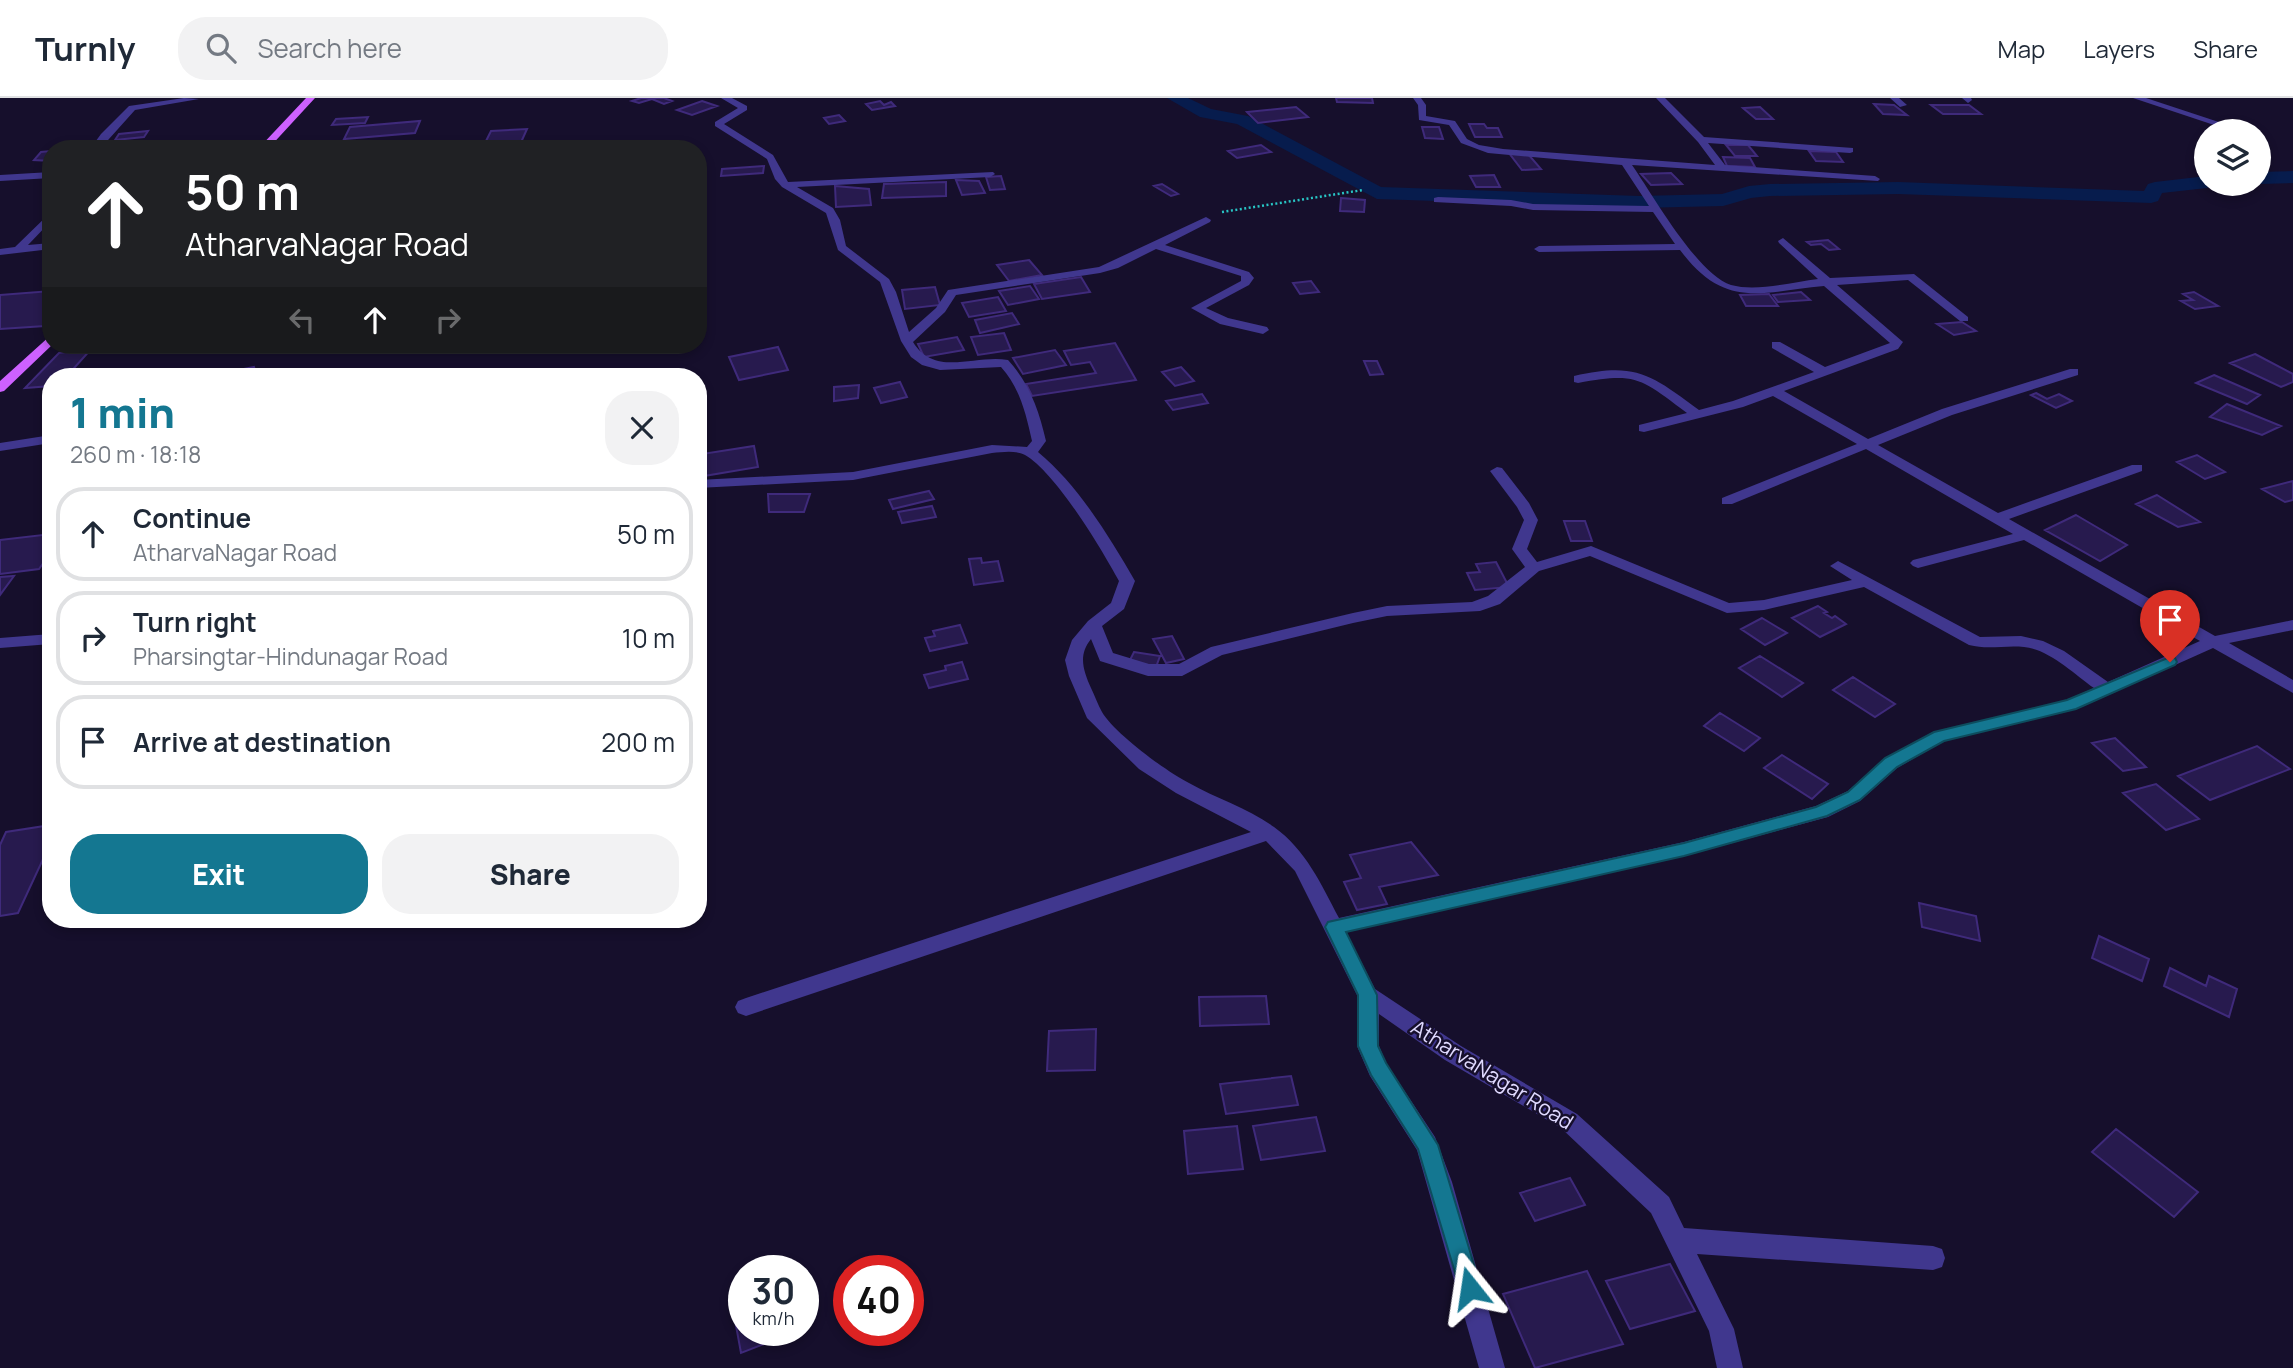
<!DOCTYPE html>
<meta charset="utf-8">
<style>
body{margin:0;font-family:Manrope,sans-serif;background:#f2f2f3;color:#1f2937;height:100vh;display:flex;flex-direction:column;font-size:26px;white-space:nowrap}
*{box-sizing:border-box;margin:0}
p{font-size:23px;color:#747a83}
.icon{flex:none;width:38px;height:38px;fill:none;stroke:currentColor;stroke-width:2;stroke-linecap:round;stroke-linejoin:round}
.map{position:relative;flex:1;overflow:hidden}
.side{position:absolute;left:42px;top:270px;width:665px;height:560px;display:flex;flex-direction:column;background:#fff;border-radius:28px;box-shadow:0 4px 10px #0003}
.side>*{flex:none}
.guide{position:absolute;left:42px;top:42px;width:665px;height:214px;border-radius:28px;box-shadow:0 4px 10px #0003;background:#202124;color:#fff;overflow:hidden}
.fabs{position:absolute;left:2194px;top:21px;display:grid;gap:14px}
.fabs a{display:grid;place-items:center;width:77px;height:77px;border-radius:50%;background:#fff;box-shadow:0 4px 10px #0003;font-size:35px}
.speed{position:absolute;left:728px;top:1157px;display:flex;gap:14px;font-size:35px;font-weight:700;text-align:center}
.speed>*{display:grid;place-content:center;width:91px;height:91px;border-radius:50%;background:#fff;box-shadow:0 4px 10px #0003;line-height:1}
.speed small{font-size:18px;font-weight:400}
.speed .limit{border:10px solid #d22;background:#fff;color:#111}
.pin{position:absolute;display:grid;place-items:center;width:60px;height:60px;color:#fff;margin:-72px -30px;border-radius:50% 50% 50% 0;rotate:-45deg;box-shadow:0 0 7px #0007}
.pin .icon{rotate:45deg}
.me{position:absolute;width:77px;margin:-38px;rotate:345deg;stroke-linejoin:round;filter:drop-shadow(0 0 5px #0008)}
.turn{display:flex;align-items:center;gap:24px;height:147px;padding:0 28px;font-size:32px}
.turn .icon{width:91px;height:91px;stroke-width:2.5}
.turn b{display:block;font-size:49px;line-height:60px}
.lanes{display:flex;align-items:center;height:66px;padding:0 28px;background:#0003;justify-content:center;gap:35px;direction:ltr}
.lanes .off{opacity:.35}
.round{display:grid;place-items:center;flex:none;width:74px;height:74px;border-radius:28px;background:#f2f2f3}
.head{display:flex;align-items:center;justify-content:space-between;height:119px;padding:0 28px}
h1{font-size:42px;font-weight:800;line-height:52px;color:#147791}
.action{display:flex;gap:14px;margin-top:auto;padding:14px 28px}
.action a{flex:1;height:80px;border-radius:28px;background:#147791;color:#fff;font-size:28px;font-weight:800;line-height:80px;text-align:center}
.action a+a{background:#f2f2f3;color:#1f2937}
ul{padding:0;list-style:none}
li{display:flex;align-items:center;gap:21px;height:94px;margin:0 14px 10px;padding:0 14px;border:4px solid #e0e1e3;border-radius:28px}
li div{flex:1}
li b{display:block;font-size:26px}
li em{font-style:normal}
header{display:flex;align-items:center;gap:42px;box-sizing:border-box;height:98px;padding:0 35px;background:#fff;border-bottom:2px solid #e0e1e3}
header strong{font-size:33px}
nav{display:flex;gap:38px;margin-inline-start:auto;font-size:24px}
.search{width:490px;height:63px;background:#f2f2f3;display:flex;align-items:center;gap:18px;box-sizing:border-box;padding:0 24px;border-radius:28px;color:#747a83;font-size:26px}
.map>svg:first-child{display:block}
</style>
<header>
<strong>Turnly</strong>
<div class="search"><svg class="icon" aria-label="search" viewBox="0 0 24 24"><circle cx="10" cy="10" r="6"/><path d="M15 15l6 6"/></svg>Search here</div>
<nav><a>Map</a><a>Layers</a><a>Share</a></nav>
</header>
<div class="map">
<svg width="2293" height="1270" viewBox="0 0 2293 1270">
<rect width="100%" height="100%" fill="#160f2c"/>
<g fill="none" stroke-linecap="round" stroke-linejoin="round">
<path fill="#071c4d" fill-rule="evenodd" d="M1167,0H1188L1211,11L1248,18L1381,89L1639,98L1722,96L1749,88L1770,86L1898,84L2144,93L2148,86L2155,84L2207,78V86H2215L2207,90L2162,95L2158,103L2151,105L1898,96L1770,98L1751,100L1723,108L1639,110L1377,101L1237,26L1200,19Z
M2293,73V85L2259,86V74Z"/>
</g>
<path fill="#271a4e" stroke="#3f2a7b" stroke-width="2" d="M641,0H664L672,3L664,6L652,1L639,5L632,3Z
M1336,0H1372L1373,5L1337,4Z
M702,3L717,8L692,17L677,12Z
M880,3L884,7L891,4L895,8L872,12L866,6Z
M1874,6L1894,7L1907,17L1883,16Z
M1931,7H1969L1981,16H1943Z
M1296,9L1308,19L1258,25L1247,14Z
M1760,9L1773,21H1756L1743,10Z
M839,17L845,23L829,26L824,20Z
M368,19L365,25L332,27L336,21Z
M420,23L415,35L344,41L350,29Z
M1469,26H1484L1487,30H1498L1502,39H1475Z
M1422,29H1439L1443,41L1425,40Z
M527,31L518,51H482L491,33Z
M148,33L144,39L115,42L119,36Z
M1261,47L1271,54L1237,60L1228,53Z
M1726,47H1748L1757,58H1735Z
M51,53V63L34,62L41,54Z
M1809,53L1836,54L1843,64L1816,63Z
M1509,55L1528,56L1541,71L1522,72Z
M1723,59L1750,60L1755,69L1727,68Z
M764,68L763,75L721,78L722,71Z
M1671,75L1682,86L1651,87L1641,76Z
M1494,77L1500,89H1476L1470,78Z
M1001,78L1005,91L990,92L986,79Z
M956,82L979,83L985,95L962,97Z
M946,84V98L882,100L884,86Z
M1162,86L1178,96L1171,98L1154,88Z
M835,88L869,91L871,107L836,109Z
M1341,100L1365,102L1364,114L1340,113Z
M1828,142L1839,151L1829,152L1821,146L1811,147L1807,144Z
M1029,162L1042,177L1009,183L997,167Z
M1081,179L1090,194L1042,201L1034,186Z
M1311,183L1319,194L1300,196L1293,185Z
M1030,188L1039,201L1008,207L999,193Z
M935,189L940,207L905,211L902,192Z
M51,193V222L45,228L0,231V197Z
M1801,194L1810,202L1778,204L1773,197Z
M2194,194L2218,208L2195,211L2181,203L2193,202L2183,196Z
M1769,196L1778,208H1746L1740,197Z
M998,199L1006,213L969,219L962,205Z
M1012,215L1019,226L980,235L975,222Z
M1962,224L1976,233L1954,237L1937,226Z
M1004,235L1011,252L978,257L971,239Z
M957,239L964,252L924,259L918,246Z
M1115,245L1136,282L1032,298L1026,286L1096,275L1090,264L1071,267L1064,253Z
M778,249L788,272L739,282L729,259Z
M92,250L67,278H51V288L25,290L59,255Z
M1055,252L1066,267L1023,276L1013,260Z
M2255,256L2293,276V284L2281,289L2230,265Z
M1364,263H1377L1383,276L1370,277Z
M254,269L257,277L219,278V276Z
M1181,269L1194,283L1175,288L1162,274Z
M2214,277L2260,297L2247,306L2196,285Z
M900,284L907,299L881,305L874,290Z
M859,287L858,300L834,303V289Z
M2036,295L2047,301L2059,296L2072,303L2056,310L2031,297Z
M1202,296L1208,305L1173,312L1166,303Z
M2227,306L2281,328L2262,337L2210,319Z
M754,348L758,369L704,378L702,356Z
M2197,357L2225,374L2205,381L2177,364Z
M2293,383V402L2285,404L2262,391Z
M929,393L934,401L893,411L889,402Z
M768,396H810L804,414H769Z
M2157,397L2200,424L2178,429L2136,406Z
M932,408L936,419L902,425L898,414Z
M2076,417L2127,447L2100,463L2045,432Z
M1564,423H1585L1592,443H1571Z
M51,436V454L39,471L0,476V442Z
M981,460L982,465L998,463L1003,483L974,487L969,461Z
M1496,464L1509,489L1475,492L1467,475L1480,474L1476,466Z
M14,478L0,497V479Z
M1818,508L1827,514L1824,515L1832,520L1835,518L1846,526L1820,539L1792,520Z
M1762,520L1787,535L1765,547L1741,531Z
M960,527L967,545L930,553L925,540L935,538L933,533Z
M1172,538L1184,561L1166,565L1153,541Z
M1134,554L1160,558L1156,569L1129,564Z
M1760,558L1803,585L1782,599L1739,570Z
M962,564L968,581L929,590L924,577L946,572L945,568Z
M1853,579L1895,606L1875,619L1833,592Z
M1720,615L1760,640L1744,653L1704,628Z
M2115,640L2146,669L2123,673L2092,645Z
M2257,648L2290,671L2210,702L2178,678Z
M1782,657L1828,686L1812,701L1764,670Z
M2156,686L2199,721L2166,732L2123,695Z
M51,727V744L18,815L0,818V747L6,734Z
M1411,744L1438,777L1379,789L1387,806L1357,812L1344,784L1361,780L1350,757Z
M1919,805L1976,818L1980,843L1922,829Z
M2099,838L2149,861L2142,883L2092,860Z
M2170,870L2206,888L2209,878L2237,891L2229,919L2164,888Z
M1266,898L1269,926L1200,928L1199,899Z
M1096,931L1095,972L1047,973L1049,933Z
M1291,978L1298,1007L1226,1016L1220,986Z
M1316,1019L1325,1053L1261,1062L1253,1028Z
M1237,1028L1243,1071L1188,1076L1184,1033Z
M2116,1031L2198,1094L2174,1119L2092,1054Z
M1570,1080L1585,1107L1535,1123L1520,1095Z
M1670,1166L1695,1213L1630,1231L1606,1183Z
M1587,1173L1623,1246L1535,1270L1503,1196Z
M744,1190V1232H800L741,1255L730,1195Z"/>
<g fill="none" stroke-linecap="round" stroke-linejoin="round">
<path stroke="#28c5c5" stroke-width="2.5" stroke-dasharray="2 2.5" stroke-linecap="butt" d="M1222,114L1363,92"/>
<path fill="#40378e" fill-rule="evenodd" d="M184,0L199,1L135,12L100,51H90L101,36L129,8Z
M721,0H732L747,8V12L724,26L773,57L788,84L993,74L995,76L990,79L797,89L833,110L840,122L846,148L889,181L896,194L909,234L936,210L948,192L1099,169L1206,119L1211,122L1210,124L1165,147L1249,174L1254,180L1249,187L1206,210L1228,220L1267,229L1269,232L1263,236L1220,226L1191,210L1241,183V178L1156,151L1118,170L1100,175L956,197L945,214L913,244C935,280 975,256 1008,262C1030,286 1039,313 1046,343L1038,354C1078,387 1109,438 1135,483L1124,511L1102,528L1113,555L1149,566H1179L1211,549L1353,515L1387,508L1472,504L1488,498L1525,469L1512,451L1524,422L1517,409L1490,373L1497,369L1502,370L1529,405L1538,422L1527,451L1537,464L1591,448L1729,505L1764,502L1852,482L1830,468L1838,463L1980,539L2021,538L2043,543L2064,553L2108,584L2200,543L2024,442L1918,470L1913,468L1910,465L1913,462L2013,436L1866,351L1732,406H1722V400L1857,346L1773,298L1743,309L1644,334L1639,333V327L1687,315C1640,280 1637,274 1578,285L1574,284V278C1636,264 1650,276 1699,312L1733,303L1814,274L1772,250V244H1780L1825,269L1890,245L1824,188C1760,194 1725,212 1680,152L1539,154L1534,151L1539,148L1675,146L1653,114L1533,112L1511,108L1434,104V100L1438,99L1511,102L1533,106L1649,108L1622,67L1488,55L1461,45L1449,27L1419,22L1418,7L1413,0H1421L1426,7V18L1455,23L1467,41L1479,47L1503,51L1715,67L1698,44L1656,0H1665L1704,39L1853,50V54L1850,55L1708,45L1725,67L1875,78L1880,81L1878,83L1632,67C1653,97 1697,176 1731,187C1757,194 1792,184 1818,181L1779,145L1778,143L1783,140L1830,180L1914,176L1968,219V223H1960L1908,182L1837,187L1903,244L1898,251L1784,293L1868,341L1942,311L2070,271H2078V277L1952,317L1878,347L1998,415L2132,367H2142V373L2009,421L2215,538L2293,522V532L2229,545L2293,582V595L2213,550L2077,611L1944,643L1897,670L1860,703L1828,719L1684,758L1346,834L1375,891L1461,948L1577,1016L1669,1099L1684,1130L1933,1148L1942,1151L1945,1160L1942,1169L1933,1172L1697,1156L1734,1231L1743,1270H1717L1709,1233L1651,1115L1561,1030L1445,962L1379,916V948L1386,965L1435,1039L1452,1084L1505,1270H1479L1417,1052L1370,978L1357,948V897L1295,773L1266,743L746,918L738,915L735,909L738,903L746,900L1251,734L1176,695L1139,671L1087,620L1069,578L1065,562L1072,542L1088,523L1111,505L1119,483C1101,450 1056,375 1025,357C1015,352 1003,354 992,355L853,382L698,390V382L853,374L992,347L1027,349L1032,343C1026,316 1020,290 1001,269L940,272L922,267L911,259L901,243L880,184L838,152L826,115L782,89L775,81L767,61L715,28V24L738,10ZM1590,458L1727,515L1764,512L1864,489L1969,547C1988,552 2005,547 2024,549C2049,551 2074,576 2094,590L2067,602L1933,634L1885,660L1848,693L1816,708L1684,744L1339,820C1321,786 1306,752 1274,729C1248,710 1217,701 1189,685C1167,674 1114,635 1102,614C1098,607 1095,598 1091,590C1083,572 1078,557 1091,541L1100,563L1148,578H1182L1222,557L1353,525L1387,518L1480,513L1500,506L1539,473Z
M1890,0H1899L1907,7L1900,9Z
M1962,0H1971L1972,2L1968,5Z
M2133,0H2146L2237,30L2229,32Z
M51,74V80L0,83V77Z
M51,114V123L28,147L51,145V151L0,157V151L15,149Z
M51,337V345L0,353V345Z
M51,536V546L0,550V540Z"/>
<path fill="#cd61ff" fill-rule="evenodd" d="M306,0H315L268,51H258Z
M51,237L52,247L4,293L0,294V283Z"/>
</g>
<path fill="#147791" stroke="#0d4d5e" stroke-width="2" d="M2170,559L2175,560L2177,564L2175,567L2076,611L1944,643L1897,669L1860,702L1827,718L1684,758L1346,834L1377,897L1378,948L1386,965L1438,1047L1481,1190L1478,1198L1470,1202L1462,1198L1418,1051L1371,977L1358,948V897L1325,829L1328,824L1684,745L1816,709L1848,694L1885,660L1934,634L2067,602Z"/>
<g text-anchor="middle" stroke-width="5" stroke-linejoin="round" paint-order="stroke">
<g font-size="21" fill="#e0daff" stroke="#160f2c">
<text transform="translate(1492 977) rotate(32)" y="7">AtharvaNagar Road</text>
</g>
</g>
</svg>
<div class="fabs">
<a><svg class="icon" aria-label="layers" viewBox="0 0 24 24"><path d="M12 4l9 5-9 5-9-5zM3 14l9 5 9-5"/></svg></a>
</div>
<div class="speed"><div>30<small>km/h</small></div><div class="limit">40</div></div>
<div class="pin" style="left:2170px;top:564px;background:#d93025"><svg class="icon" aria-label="arrive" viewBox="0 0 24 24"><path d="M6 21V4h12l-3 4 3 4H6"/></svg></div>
<svg class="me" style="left:1470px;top:1190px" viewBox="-20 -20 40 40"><path d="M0-17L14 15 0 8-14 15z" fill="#147791" stroke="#fff" stroke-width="4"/></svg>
<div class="guide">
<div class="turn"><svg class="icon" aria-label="ahead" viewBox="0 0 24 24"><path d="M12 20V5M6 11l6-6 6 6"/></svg><div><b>50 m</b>AtharvaNagar Road</div></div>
<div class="lanes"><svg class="icon off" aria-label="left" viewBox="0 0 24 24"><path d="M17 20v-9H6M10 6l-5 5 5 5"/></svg><svg class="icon" aria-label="ahead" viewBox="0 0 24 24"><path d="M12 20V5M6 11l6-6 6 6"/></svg><svg class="icon off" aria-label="right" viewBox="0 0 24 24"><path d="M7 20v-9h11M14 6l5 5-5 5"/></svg></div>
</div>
<section class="side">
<div class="head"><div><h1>1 min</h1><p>260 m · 18:18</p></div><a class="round"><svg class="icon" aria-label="close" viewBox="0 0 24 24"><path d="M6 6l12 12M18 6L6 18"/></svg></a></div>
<ul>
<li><svg class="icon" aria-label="ahead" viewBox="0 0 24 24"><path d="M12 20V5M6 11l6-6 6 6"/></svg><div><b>Continue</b><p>AtharvaNagar Road</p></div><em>50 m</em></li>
<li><svg class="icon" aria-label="right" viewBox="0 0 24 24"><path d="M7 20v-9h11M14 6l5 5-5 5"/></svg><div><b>Turn right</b><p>Pharsingtar-Hindunagar Road</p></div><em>10 m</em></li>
<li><svg class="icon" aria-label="arrive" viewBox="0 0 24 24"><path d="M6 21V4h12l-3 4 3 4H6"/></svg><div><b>Arrive at destination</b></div><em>200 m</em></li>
</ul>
<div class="action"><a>Exit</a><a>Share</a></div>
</section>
</div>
